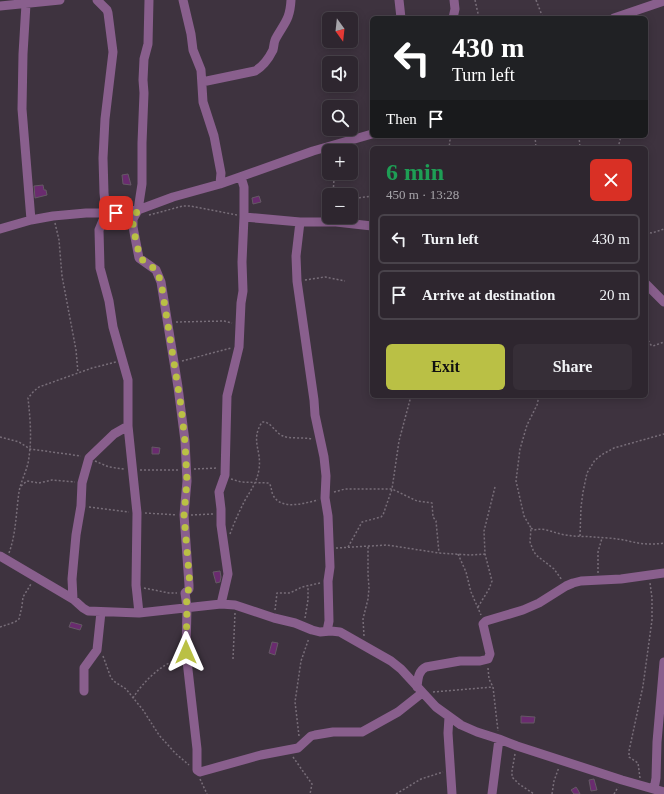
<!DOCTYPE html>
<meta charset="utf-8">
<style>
body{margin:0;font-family:Georgia,serif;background:#362e37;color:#f1f3f6;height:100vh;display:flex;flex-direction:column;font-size:15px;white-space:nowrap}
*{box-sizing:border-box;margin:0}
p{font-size:13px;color:#a7a5aa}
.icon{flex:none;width:22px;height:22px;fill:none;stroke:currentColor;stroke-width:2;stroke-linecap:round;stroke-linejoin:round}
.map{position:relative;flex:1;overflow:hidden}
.drawer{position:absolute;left:370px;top:146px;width:278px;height:252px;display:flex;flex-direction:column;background:#2e262f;border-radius:6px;box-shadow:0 2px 10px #0003,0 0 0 1px #49434b}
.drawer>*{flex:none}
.top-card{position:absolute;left:370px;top:16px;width:278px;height:122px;border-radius:6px;box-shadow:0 2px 10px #0003,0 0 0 1px #49434b;background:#202124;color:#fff;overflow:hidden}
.needle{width:26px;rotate:165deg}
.controls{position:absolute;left:322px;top:12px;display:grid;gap:8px}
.controls a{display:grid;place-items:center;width:36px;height:36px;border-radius:6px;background:#2e262f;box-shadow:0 2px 10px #0003,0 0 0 1px #49434b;font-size:20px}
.pin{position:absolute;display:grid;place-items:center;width:34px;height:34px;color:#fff;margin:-17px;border-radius:8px;box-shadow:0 2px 6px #0006}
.me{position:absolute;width:44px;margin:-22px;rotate:0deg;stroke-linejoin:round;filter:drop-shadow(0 0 3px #0008)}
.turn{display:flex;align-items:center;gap:14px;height:84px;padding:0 16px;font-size:18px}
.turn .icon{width:52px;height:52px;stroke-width:2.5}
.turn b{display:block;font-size:28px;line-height:34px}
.then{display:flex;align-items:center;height:38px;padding:0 16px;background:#0003;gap:8px;font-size:15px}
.round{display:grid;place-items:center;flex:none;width:42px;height:42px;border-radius:6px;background:#362e37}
.head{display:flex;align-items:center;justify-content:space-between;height:68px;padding:0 16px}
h1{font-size:24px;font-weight:700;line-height:30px;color:#1e9e55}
.button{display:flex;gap:8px;margin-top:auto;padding:8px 16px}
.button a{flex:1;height:46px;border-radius:6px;background:#bac045;color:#111;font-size:16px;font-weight:700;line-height:46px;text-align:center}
.button a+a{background:#362e37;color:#f1f3f6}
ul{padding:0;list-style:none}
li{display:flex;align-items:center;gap:12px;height:50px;margin:0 8px 6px;padding:0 8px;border:2px solid #49434b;border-radius:6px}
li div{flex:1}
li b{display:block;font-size:15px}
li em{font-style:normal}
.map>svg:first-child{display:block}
</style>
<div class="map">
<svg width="664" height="794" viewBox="0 0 664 794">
<rect width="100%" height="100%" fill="#3e333f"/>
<path fill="#6a2b6f" stroke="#655965" d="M128,174L131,185L123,184L122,175Z
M43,185L44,190H46L47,195L35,198L34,186Z
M259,196L261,202L253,204L252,198Z
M152,447L160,448L159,454H152Z
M220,571L221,577L220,582L216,583L213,572Z
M71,622L82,625L80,630L69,627Z
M272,642L278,643L275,655L269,653Z
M521,716L535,717L534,723H521Z
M594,779L597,790L591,791L589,780Z
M576,787L578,790L580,794H574L571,790Z"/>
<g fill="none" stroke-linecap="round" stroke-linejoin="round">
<path stroke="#786e79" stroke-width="1.5" stroke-dasharray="2 2" stroke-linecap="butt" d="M475,0L479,18
M536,0L543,18
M448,136L450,140L449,148
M535,136L536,148
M579,136L580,148
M618,148L621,136
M333,195L334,179L336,173
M351,199L372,196
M149,215L183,206H190L237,215
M55,223L59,240L62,276L76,350L78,373
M646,232L652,233L664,229
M305,280L325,277L345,281
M176,322L224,321L232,323
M646,337L651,345L653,346L664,342
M182,361L231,348
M539,396L537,405L527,425L520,449L516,481L524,516L531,528L530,542L533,550L536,555L554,569L562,580
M0,437L19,442L30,449L81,456
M95,461L109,467L124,469
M194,469L218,468
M140,470H178
M231,479L241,482L269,483C272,487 271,491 273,495C281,511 305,503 318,500
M21,486L27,481L39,483L52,480L75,482
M334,492L345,489H392L417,501L432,503L433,517L436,521L439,553
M89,507L129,512
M145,513L177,515
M191,515L213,514
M531,528L534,530C546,527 555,534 566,535C576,537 585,536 594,537C605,538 617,538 628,541C641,544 651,545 664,543
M230,534C234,523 239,512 244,502C250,491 257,483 259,469C262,450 250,441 262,422C271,421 275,433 283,436C290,439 302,437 312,439
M580,536L581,507L583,492L587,473L595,460L603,454L614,448L664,434
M348,547L362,522L381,517L383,515L392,489L399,441L411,396
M336,548L387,545L439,553L471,555L485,554
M9,553C16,534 16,513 19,492C21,480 28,469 29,457C32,437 30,417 28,398L34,391L39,387L92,368L116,362
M458,554L466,572L471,592L481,615
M598,573V552L602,538
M144,588L169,593H177
M478,607L489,589L492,581L485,554L484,531L495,487
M275,610L277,593H290L302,587L320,583
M305,618L308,600V586
M0,627L15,622L19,619L22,606L23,597L31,584
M364,636L363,619L368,599L369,588L368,574V545
M103,656L111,678L115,682L126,689L143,710L159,735L175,753L189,765
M233,659L235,613
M488,668L489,679L493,687L498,731
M433,692L493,687
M133,698C143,682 161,664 179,659
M299,736L295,702L301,661L309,638
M515,754L512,771V777L519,784L534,794
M293,757L312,784L310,794
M640,778L638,763L629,757V751L643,686L652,620V598L650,583
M200,779L207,794
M396,794L421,779L443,772
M552,794L554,781L559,767
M614,794L618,787"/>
<path stroke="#895f8d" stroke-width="9" d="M97,0L107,10L108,13L113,52L105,119L103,158L104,193L106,213L99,230L100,268L109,301L113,327L128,380V426L137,513L136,585L139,613
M149,0L148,44L144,59L143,80L144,93L142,143V184L138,210L133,219V227L139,258L156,270L161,282L178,387L185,441L187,481L184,515L189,585V589L185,593L187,607L186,652L197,749V770L200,772L261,755L298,748L311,736L315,735L333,732H362L398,712L422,693
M183,0L191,34L193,50L201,70L203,102L214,136L221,173L220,184
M399,0L401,18
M26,4L23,54L22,109L31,220
M0,6L60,0
M453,18L455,9L454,0
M614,18L664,1
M202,82L255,71C262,67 269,58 273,50C274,46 274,41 276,38C285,22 290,19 291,0
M244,217L300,222H336L372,226
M300,222L296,256L297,281L314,400L315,415L324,457L326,476L325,498L328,516L330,567L328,581L329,621L327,631
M0,229L31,220L53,216L86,213H116L138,210L173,197L220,184L313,151L372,134
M646,284L664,302
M0,556L73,599L83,608L88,611L139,613L221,604L235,605L274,618L295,623L312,630L320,632L331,631L340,632L391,661L401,669L436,707L461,725L477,732L499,739L517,746L622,780L664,792
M73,599L72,579L76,535L81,506L82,483L89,458L114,434L128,426
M221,604L228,574L221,525V509L219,492L225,475L227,396L239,347L241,303L243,291L242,262L244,217V187L241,177
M417,687C418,679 418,671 426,667L460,661H480L488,659L490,654L483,624L486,621L523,610L539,603L566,586L573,583L581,581L621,579L664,573
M84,691V668L97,650L101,612
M449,717L448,733L452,794
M654,789L656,778L657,742L664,662
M492,794L499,739"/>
</g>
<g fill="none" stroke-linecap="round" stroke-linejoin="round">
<path stroke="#bac045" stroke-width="7" stroke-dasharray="0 12.6" d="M116,213L138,210L133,219V227L140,258L156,270L161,282L181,406L185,442L187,481L184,515L190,586L189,589L186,593L187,607L186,652"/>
</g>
</svg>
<div class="controls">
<a><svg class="needle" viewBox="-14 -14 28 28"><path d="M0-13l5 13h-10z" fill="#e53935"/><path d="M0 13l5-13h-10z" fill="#a7a5aa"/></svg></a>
<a><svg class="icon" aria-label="sound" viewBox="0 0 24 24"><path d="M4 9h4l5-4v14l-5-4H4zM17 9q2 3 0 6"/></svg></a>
<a><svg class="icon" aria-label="search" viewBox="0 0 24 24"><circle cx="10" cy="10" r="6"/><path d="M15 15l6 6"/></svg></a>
<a>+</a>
<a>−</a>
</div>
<div class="pin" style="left:116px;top:213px;background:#d93025"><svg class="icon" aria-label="arrive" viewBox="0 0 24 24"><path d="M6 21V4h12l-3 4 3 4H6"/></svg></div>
<svg class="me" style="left:186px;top:652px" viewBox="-20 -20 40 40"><path d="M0-17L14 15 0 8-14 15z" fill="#bac045" stroke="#fff" stroke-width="4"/></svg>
<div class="top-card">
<div class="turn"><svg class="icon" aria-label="left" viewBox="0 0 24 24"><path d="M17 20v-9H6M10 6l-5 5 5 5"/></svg><div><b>430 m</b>Turn left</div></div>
<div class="then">Then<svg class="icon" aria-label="arrive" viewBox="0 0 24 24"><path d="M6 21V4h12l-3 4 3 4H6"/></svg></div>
</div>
<section class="drawer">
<div class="head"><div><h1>6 min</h1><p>450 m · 13:28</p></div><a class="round" style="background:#d93025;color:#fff"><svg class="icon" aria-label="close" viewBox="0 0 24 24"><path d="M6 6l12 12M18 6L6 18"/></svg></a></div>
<ul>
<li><svg class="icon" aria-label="left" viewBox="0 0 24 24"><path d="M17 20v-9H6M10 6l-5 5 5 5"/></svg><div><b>Turn left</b></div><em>430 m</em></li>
<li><svg class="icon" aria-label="arrive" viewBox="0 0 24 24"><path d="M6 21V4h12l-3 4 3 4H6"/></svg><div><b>Arrive at destination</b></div><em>20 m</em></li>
</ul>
<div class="button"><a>Exit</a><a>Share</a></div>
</section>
</div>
